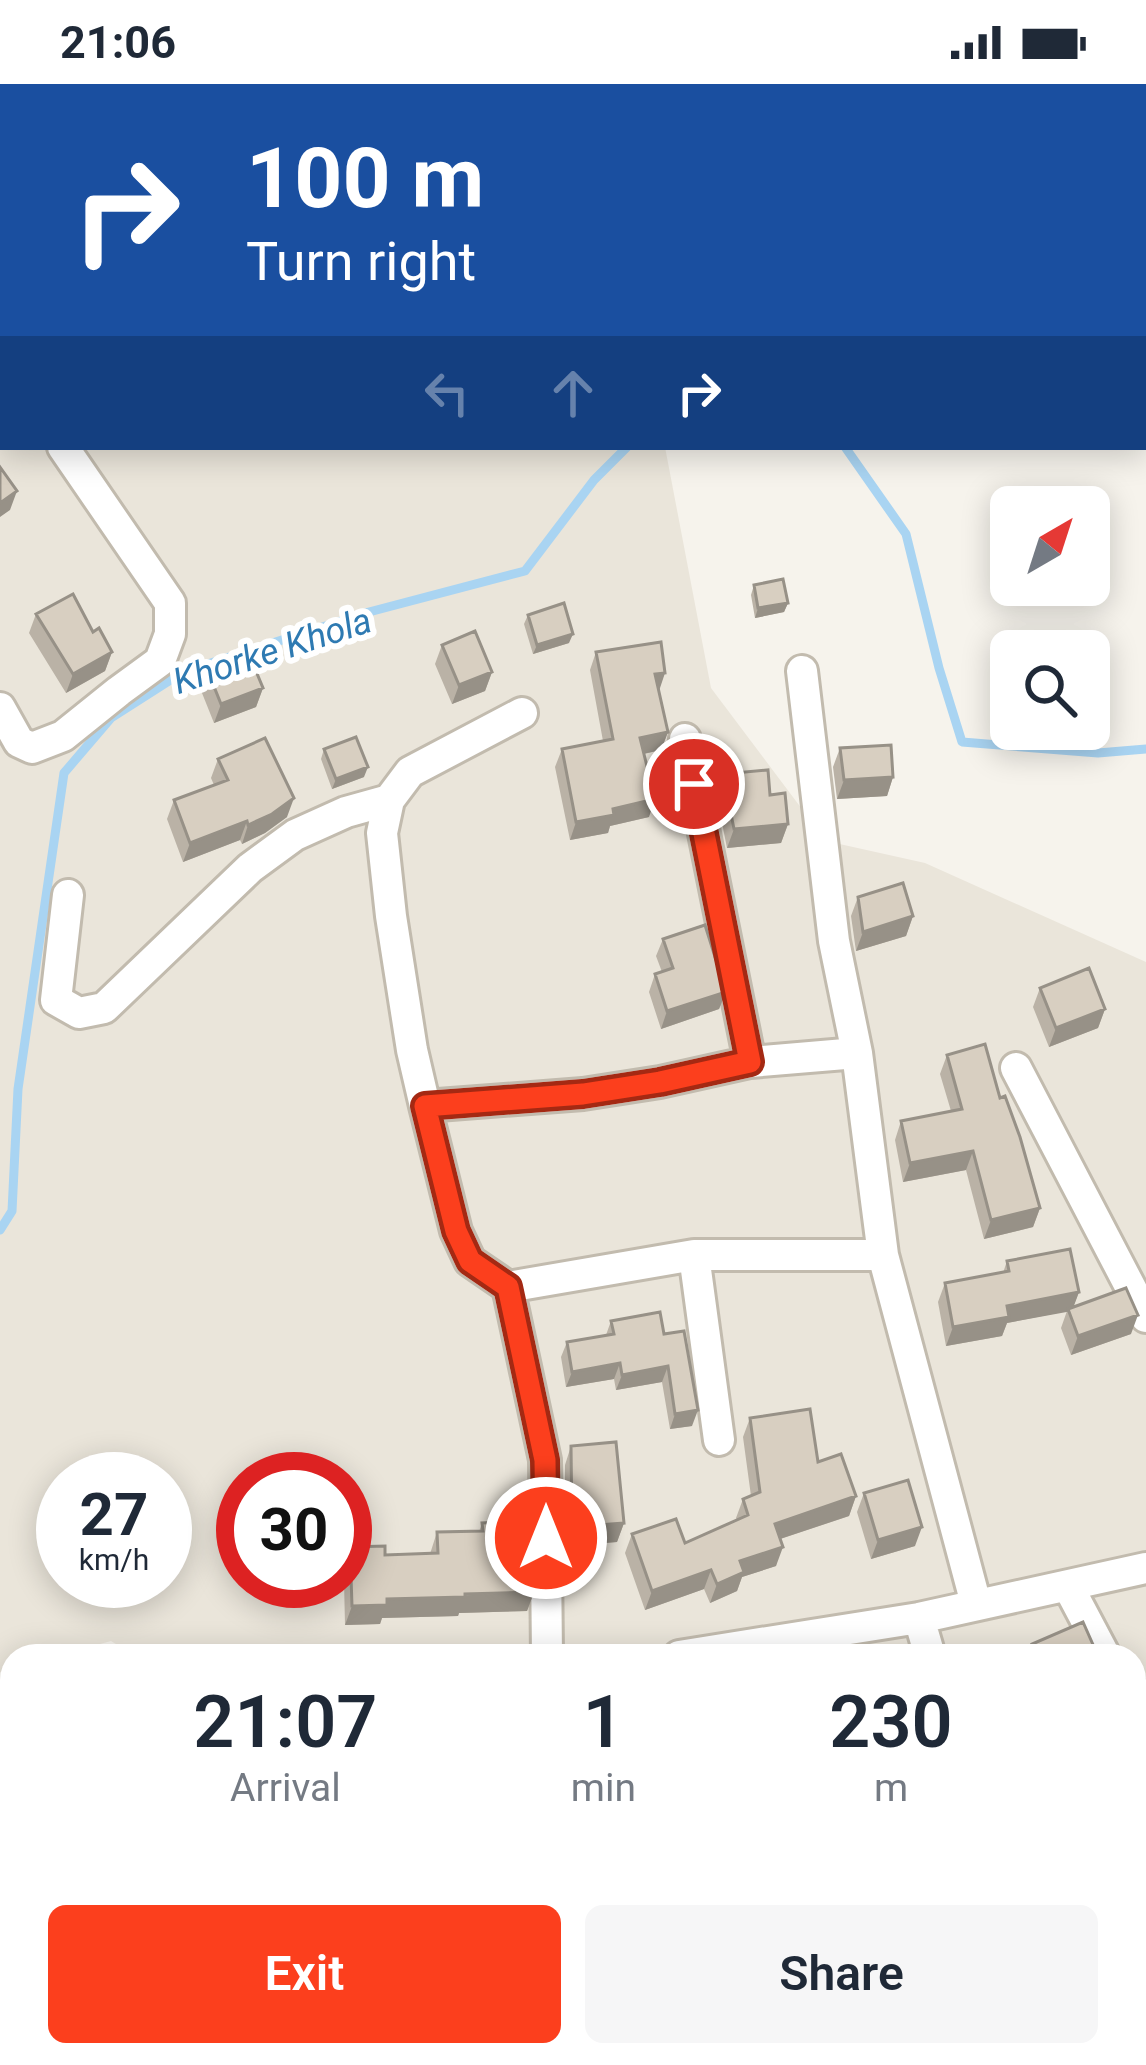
<!DOCTYPE html>
<style>
body{margin:0;font-family:Roboto,sans-serif;background:#f6f6f7;color:#1f2937;height:100vh;display:flex;flex-direction:column;font-size:45px;white-space:nowrap}
*{box-sizing:border-box;margin:0}
p{font-size:39px;color:#747a83}
.icon{flex:none;width:66px;height:66px;fill:none;stroke:currentColor;stroke-width:2;stroke-linecap:round;stroke-linejoin:round}
.map{position:relative;flex:1;overflow:hidden}
.panel{position:absolute;left:0px;top:1560px;width:1146px;height:423px;display:flex;flex-direction:column;background:#fff;border-radius:36px 36px 0 0;box-shadow:0 6px 30px #0003}
.panel>*{flex:none}
.top-card{position:absolute;left:0px;top:0px;width:1146px;height:366px;box-shadow:0 6px 30px #0003;background:#1a4fa0;color:#fff;overflow:hidden}
.needle{width:78px;rotate:39deg}
.tools{position:absolute;left:990px;top:402px;display:grid;gap:24px}
.tools a{display:grid;place-items:center;width:120px;height:120px;border-radius:18px;background:#fff;box-shadow:0 6px 30px #0003;font-size:60px}
.speed{position:absolute;left:36px;top:1368px;display:flex;gap:24px;font-size:60px;font-weight:700;text-align:center}
.speed>*{display:grid;place-content:center;width:156px;height:156px;border-radius:50%;background:#fff;box-shadow:0 6px 30px #0003;line-height:1}
.speed small{font-size:30px;font-weight:400}
.speed .limit{border:18px solid #d22;background:#fff;color:#111}
.pin{position:absolute;display:grid;place-items:center;width:102px;height:102px;color:#fff;margin:-51px;border:6px solid #fff;border-radius:50%;box-shadow:0 3px 12px #0007}
.me{position:absolute;width:132px;margin:-66px;rotate:0deg;stroke-linejoin:round;filter:drop-shadow(0 0 9px #0008)}
.turn{display:flex;align-items:center;gap:42px;height:252px;padding:0 48px;font-size:54px}
.turn .icon{width:156px;height:156px;stroke-width:2.5}
.turn b{display:block;font-size:84px;line-height:102px}
.lanes{display:flex;align-items:center;height:114px;padding:0 48px;background:#0003;justify-content:center;gap:60px;direction:ltr}
.lanes .off{opacity:.35}
.eta{display:flex;justify-content:space-evenly;align-items:center;height:204px;text-align:center}
.eta b{font-size:72px;font-weight:600;line-height:84px}
.action{display:flex;gap:24px;margin-top:auto;padding:24px 48px}
.action a{flex:1;height:138px;border-radius:18px;background:#fc3f1d;color:#fff;font-size:48px;font-weight:600;line-height:138px;text-align:center}
.action a+a{background:#f6f6f7;color:#1f2937}
.status{display:flex;justify-content:space-between;align-items:center;height:84px;padding:0 60px;background:#fff;direction:ltr}
.status svg{height:33px;fill:currentColor}
.map>svg:first-child{display:block}
</style>
<div class="status"><b>21:06</b><svg viewBox="0 0 49 12"><path d="M0 12V9h3v3zM5 12V6h3v6zM10 12V3h3v9zM15 12V0h3v12zM26 1h20v11H26zM47 4h2v5h-2z"/></svg></div>
<div class="map">
<svg width="1146" height="1981" viewBox="0 0 1146 1981">
<rect width="100%" height="100%" fill="#f6f3ec"/>
<path fill="#eae5da" fill-rule="evenodd" d="M0,0H711L708,3H3V363H665L711,604L826,757L925,779L1146,878V1981H949V1971H1134V1572H135L111,1557L57,1572H12V1585L0,1588ZM63,1395H165V1497H63ZM243,1395H345V1497H243Z"/>
<g fill="none" stroke-linecap="round" stroke-linejoin="round">
<path stroke="#a9d4f2" stroke-width="9" d="M845,363L906,450L939,584L962,658L1098,669L1146,665
M0,1146L12,1127L18,1005L64,689L111,634L183,588L369,528L525,487L594,396L627,363"/>
<g stroke="#c2bbae" stroke-width="36">
<path id="minor" d="M292,0L295,3
M500,3L503,0
M802,587L834,857L857,969L883,1171L976,1520
M0,624L19,658L32,664L63,652L119,607L160,577L170,550V519L63,363
M522,629L410,688L389,716L382,749L391,832L412,966L425,1022L583,1010L660,998L750,978L857,969
M685,655L750,978
M68,811L56,916L79,929L104,924L250,784L295,751L346,728L389,716
M1016,984L1146,1233
M425,1022L456,1147L470,1177L508,1203
M694,1171L719,1356
M1068,1502L1105,1572
M919,1534L930,1572
M547,1572L545,1376L508,1203L694,1171H883
M679,1572L919,1534L1146,1484
M1134,1608L1146,1623
M0,1766L12,1758"/>
</g>
<use href="#minor" stroke="#fff" stroke-width="30"/>
</g>
<path fill="#bab2a6" d="M754,501L788,519L784,528L755,534L751,511Z
M36,530L93,548L112,568L105,587L66,609L29,549Z
M528,531L569,559L533,570L524,540Z
M442,561L492,588L485,607L452,620L435,580Z
M596,568L658,607L668,648L661,666L644,670L649,733L610,742L608,749L570,756L555,683L562,665L603,657L590,586Z
M207,585L263,604L256,623L214,639L200,604Z
M840,664L893,693L887,712L837,715L833,683Z
M324,665L364,693L332,705L321,675Z
M218,675L287,733L265,749L242,760L240,756L183,778L167,735L174,716L214,701L211,694Z
M723,690L770,711L788,740L781,759L727,764L716,709Z
M858,813L913,832L906,852L856,867L851,832Z
M663,855L726,908L719,925L661,945L649,908L655,890L662,888L656,872Z
M1040,904L1105,925L1098,944L1049,963L1033,923Z
M947,971L1000,1014L1040,1124L1033,1143L984,1155L966,1086L903,1098L895,1056L901,1037L951,1027L940,990Z
M1007,1177L1079,1208L1073,1223L1131,1250L1071,1271L1061,1244L1067,1227L1007,1239L1002,1252L946,1262L938,1218L945,1199L1003,1189Z
M611,1237L664,1250L692,1342L670,1345L662,1298L616,1306L614,1295L566,1303L561,1273L567,1258L606,1251Z
M750,1334L818,1378L856,1412L849,1432L780,1455L776,1482L742,1493L737,1507L710,1519L704,1505L645,1526L625,1469L632,1450L685,1459L737,1436L736,1434L743,1415L751,1412L743,1353Z
M571,1362L624,1439L617,1458L565,1462V1381Z
M864,1409L915,1462L871,1475L857,1428Z
M482,1439L534,1508L527,1527L459,1529L458,1532L382,1534L380,1540L345,1541L344,1497L345,1476L350,1463L385,1471L430,1470L437,1448H479Z
M1032,1560L1098,1572H1027Z
M1146,1735V1862L1137,1865L1134,1857V1740Z
M990,1971H1118L1119,1981H991Z"/>
<path fill="#979187" d="M17,407L10,426L0,433V419Z
M788,519L784,528L755,534L758,524Z
M573,550L569,559L533,570L537,561Z
M112,568L105,587L66,609L73,590Z
M492,588L485,607L452,620L459,601Z
M665,589L659,607L655,590Z
M263,604L256,623L214,639L221,620Z
M668,648L661,666L633,672L640,654Z
M368,683L364,693L332,705L336,695Z
M893,693L887,712L837,715L844,696Z
M294,714L287,733L265,749L242,760L248,741Z
M655,715L649,733L610,742L608,749L570,756L576,738L613,725Z
M247,737L240,756L183,778L190,759Z
M788,740L781,759L727,764L734,745Z
M913,832L906,852L856,867L863,848Z
M726,908L719,925L661,945L667,927Z
M1105,925L1098,944L1049,963L1056,944Z
M973,1067L966,1086L903,1098L910,1079Z
M1040,1124L1033,1143L984,1155L991,1136Z
M1079,1208L1072,1227L1007,1239L1002,1252L946,1262L953,1243L1007,1222Z
M1138,1231L1131,1250L1071,1271L1078,1252Z
M620,1279L614,1295L566,1303L572,1288Z
M668,1282L662,1298L616,1306L622,1291Z
M698,1326L692,1342L670,1345L675,1330Z
M856,1412L849,1432L768,1459L775,1440Z
M624,1439L617,1458L565,1462L572,1443Z
M922,1443L915,1462L871,1475L878,1456Z
M783,1463L776,1482L742,1493L737,1507L710,1519L717,1500L740,1477Z
M711,1486L704,1505L645,1526L652,1507Z
M534,1508L527,1527L459,1529L458,1532L382,1534L380,1540L345,1541L352,1522L387,1515Z
M1146,1843V1862L1137,1865L1145,1844Z"/>
<path fill="#d8cfc1" stroke="#979187" stroke-width="3" d="M0,383L17,407L0,419Z
M783,495L788,519L758,524L754,501Z
M73,510L93,548L99,544L112,568L73,590L36,530Z
M564,519L573,550L537,561L528,531Z
M475,547L492,588L459,601L442,561Z
M661,558L665,589L655,590L668,648L640,654L655,715L613,725L614,731L576,738L562,665L613,655L596,568Z
M248,568L263,604L221,620L207,585Z
M356,653L368,683L336,695L324,665Z
M265,654L294,714L272,730L248,741L247,737L190,759L174,716L228,696L218,675Z
M891,661L893,693L844,696L840,664Z
M768,686L770,711L785,709L788,740L734,745L723,690Z
M903,799L913,832L863,848L858,813Z
M705,841L726,908L667,927L655,890L673,884L663,855Z
M1089,884L1105,925L1056,944L1040,904Z
M985,960L1000,1014L1005,1012L1020,1053L1040,1124L991,1136L973,1067L910,1079L901,1037L962,1025L947,971Z
M1070,1165L1079,1208L1007,1222L1009,1233L953,1243L945,1199L1009,1187L1007,1177Z
M1126,1204L1138,1231L1078,1252L1068,1225Z
M660,1228L664,1250L684,1247L698,1326L675,1330L668,1282L622,1291L620,1279L572,1288L567,1258L614,1250L611,1237Z
M810,1325L818,1378L841,1370L856,1412L775,1440L783,1463L740,1477L744,1488L717,1500L711,1486L652,1507L632,1450L676,1435L685,1459L748,1431L743,1415L760,1408L750,1334Z
M616,1358L624,1439L572,1443L571,1362Z
M908,1396L922,1443L878,1456L864,1409Z
M531,1437L534,1508L465,1510V1513L387,1515V1521L352,1522L350,1463L385,1462V1471L438,1469L437,1448L483,1447L482,1439Z
M1083,1538L1098,1572H1037L1032,1560Z
M1146,1735V1843L1145,1844L1134,1815V1740Z
M1002,1971H1118L1119,1981H1002Z"/>
<g fill="none" stroke-linecap="round" stroke-linejoin="round">
<g stroke="#a42913" stroke-width="30">
<path id="route" d="M546,1454L545,1376L508,1203L470,1177L456,1147L425,1022L583,1010L660,998L750,978L694,700"/>
</g>
<use href="#route" stroke="#fc3f1d" stroke-width="21"/>
</g>
<g text-anchor="middle" stroke-width="12" stroke-linejoin="round" paint-order="stroke">
<g font-size="36" font-style="italic" fill="#2e7ab2" stroke="#fff">
<text transform="translate(272 566) rotate(-18)" y="13">Khorke Khola</text>
</g>
</g>
</svg>
<div class="tools">
<a><svg class="needle" viewBox="-14 -14 28 28"><path d="M0-13l5 13h-10z" fill="#e53935"/><path d="M0 13l5-13h-10z" fill="#747a83"/></svg></a>
<a><svg class="icon" aria-label="search" viewBox="0 0 24 24"><circle cx="10" cy="10" r="6"/><path d="M15 15l6 6"/></svg></a>
</div>
<div class="speed"><div>27<small>km/h</small></div><div class="limit">30</div></div>
<div class="pin" style="left:694px;top:700px;background:#d93025"><svg class="icon" aria-label="arrive" viewBox="0 0 24 24"><path d="M6 21V4h12l-3 4 3 4H6"/></svg></div>
<svg class="me" style="left:546px;top:1454px" viewBox="-20 -20 40 40"><circle r="17" fill="#fc3f1d" stroke="#fff" stroke-width="3"/><path d="M0-11L8 9 0 5-8 9z" fill="#fff"/></svg>
<div class="top-card">
<div class="turn"><svg class="icon" aria-label="right" viewBox="0 0 24 24"><path d="M7 20v-9h11M14 6l5 5-5 5"/></svg><div><b>100 m</b>Turn right</div></div>
<div class="lanes"><svg class="icon off" aria-label="left" viewBox="0 0 24 24"><path d="M17 20v-9H6M10 6l-5 5 5 5"/></svg><svg class="icon off" aria-label="ahead" viewBox="0 0 24 24"><path d="M12 20V5M6 11l6-6 6 6"/></svg><svg class="icon" aria-label="right" viewBox="0 0 24 24"><path d="M7 20v-9h11M14 6l5 5-5 5"/></svg></div>
</div>
<section class="panel">
<div class="eta">
<div><b>21:07</b><p>Arrival</p></div>
<div><b>1</b><p>min</p></div>
<div><b>230</b><p>m</p></div>
</div>
<div class="action"><a>Exit</a><a>Share</a></div>
</section>
</div>
